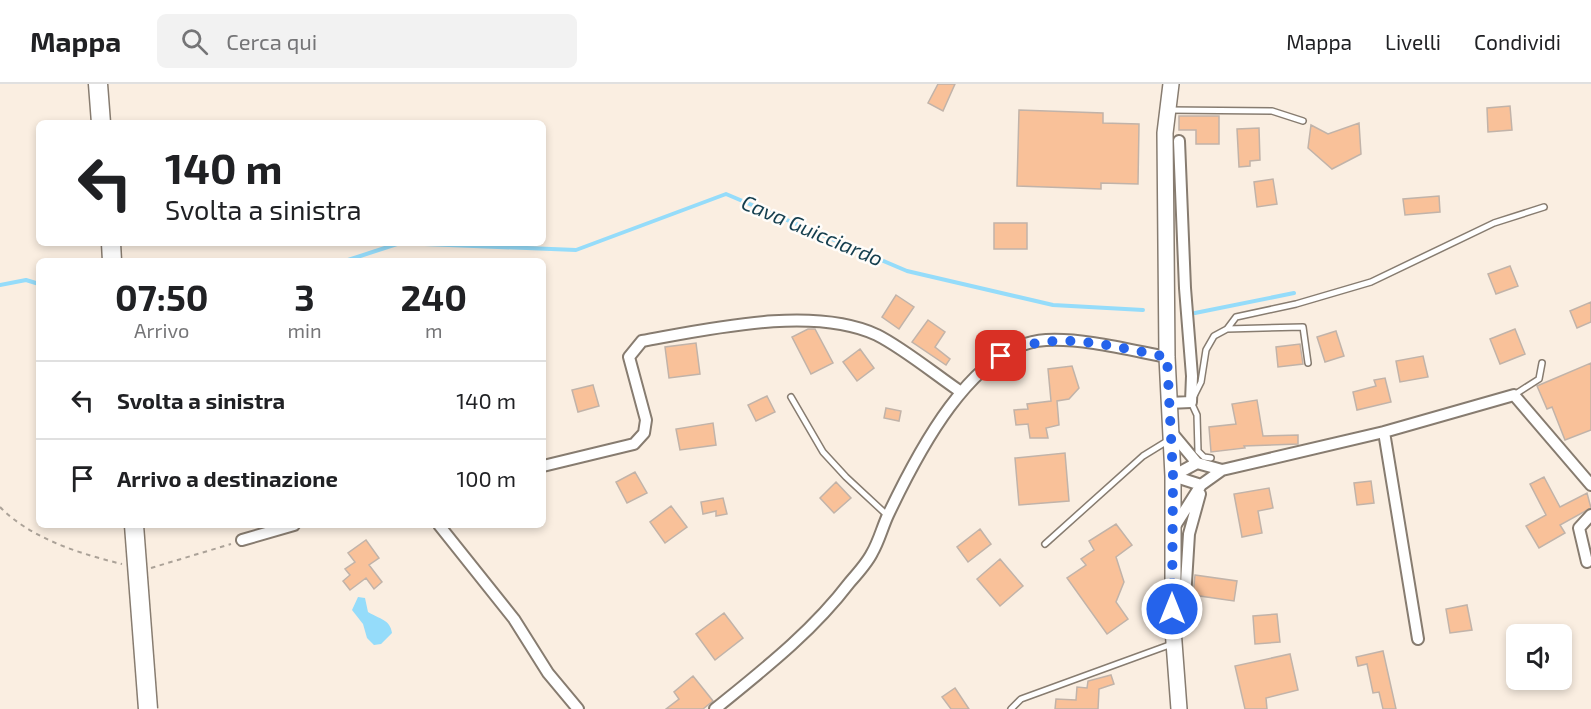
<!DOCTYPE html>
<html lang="it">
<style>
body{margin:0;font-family:"Exo 2",sans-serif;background:#f2f2f2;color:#202124;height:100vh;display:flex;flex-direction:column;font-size:22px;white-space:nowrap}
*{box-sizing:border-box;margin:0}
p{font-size:20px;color:#757577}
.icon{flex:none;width:33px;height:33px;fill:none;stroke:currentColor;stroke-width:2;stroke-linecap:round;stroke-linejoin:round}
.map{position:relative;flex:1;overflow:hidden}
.side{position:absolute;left:36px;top:174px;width:510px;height:270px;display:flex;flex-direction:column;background:#fff;border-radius:9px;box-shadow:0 3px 9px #0003}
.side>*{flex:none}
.guide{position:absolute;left:36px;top:36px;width:510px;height:126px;border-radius:9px;box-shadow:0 3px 9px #0003;background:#fff;color:#202124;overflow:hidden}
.controls{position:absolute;left:1506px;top:540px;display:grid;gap:12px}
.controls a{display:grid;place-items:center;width:66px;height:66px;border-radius:9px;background:#fff;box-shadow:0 3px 9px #0003;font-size:30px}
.pin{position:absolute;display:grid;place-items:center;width:51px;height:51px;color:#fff;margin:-26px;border-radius:12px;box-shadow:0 3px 9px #0006}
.me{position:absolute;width:66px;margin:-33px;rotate:0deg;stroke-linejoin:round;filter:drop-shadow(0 0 4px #0008)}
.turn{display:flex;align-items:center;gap:21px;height:126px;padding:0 30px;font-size:27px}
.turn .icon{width:78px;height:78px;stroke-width:2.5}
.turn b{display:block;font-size:42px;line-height:51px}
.eta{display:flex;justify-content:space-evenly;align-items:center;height:102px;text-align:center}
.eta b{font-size:36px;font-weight:700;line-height:42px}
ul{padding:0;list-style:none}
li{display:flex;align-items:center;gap:18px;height:78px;padding:0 30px;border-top:2px solid #e0e0e0}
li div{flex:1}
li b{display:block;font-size:22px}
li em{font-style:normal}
header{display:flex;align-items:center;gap:36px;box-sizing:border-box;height:84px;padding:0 30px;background:#fff;border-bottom:2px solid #e0e0e0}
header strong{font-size:28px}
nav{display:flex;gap:33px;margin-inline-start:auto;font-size:21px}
.search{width:420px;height:54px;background:#f2f2f2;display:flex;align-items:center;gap:15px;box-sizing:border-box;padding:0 21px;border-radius:9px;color:#757577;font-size:22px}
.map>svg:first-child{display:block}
</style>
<header>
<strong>Mappa</strong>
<div class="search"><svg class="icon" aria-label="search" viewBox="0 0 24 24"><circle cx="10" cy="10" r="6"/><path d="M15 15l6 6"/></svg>Cerca qui</div>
<nav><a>Mappa</a><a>Livelli</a><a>Condividi</a></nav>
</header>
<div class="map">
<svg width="1591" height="625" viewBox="0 0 1591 625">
<rect width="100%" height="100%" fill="#faeee1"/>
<path fill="#95dcfa" d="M358,513L365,514L368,528C379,535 390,535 392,549L381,560L374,561L367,554L363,540L352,526Z"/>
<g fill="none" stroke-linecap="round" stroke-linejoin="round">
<path stroke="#95dcfa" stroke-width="4" d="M345,177L400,159L576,166L726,110L907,187L1053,221L1143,226
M0,201L26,196L39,200
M1195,229L1294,209"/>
</g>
<path fill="#f9c199" stroke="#c1b3a9" stroke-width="1.5" d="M938,0H955L943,27L928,19Z
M1510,22L1512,46L1488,48L1487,24Z
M1019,26L1103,29V39L1139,40L1138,100L1101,99V105L1017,102Z
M1179,32H1219V60H1196V46H1179Z
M1359,39L1361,70L1332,85L1308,64L1311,41L1328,50Z
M1259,44L1260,76L1250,77V82L1239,83L1237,45Z
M1273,95L1277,120L1257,123L1254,98Z
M1439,112L1440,128L1405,131L1403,115Z
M994,139H1027V165H994Z
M1510,182L1518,202L1496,210L1488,190Z
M896,211L914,223L899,245L882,233Z
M1591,218V238L1577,244L1570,227Z
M928,236L945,248L935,263L950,275L946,281L912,258Z
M808,245H815L833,279L811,290L792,253Z
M1515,245L1525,270L1500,280L1490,255Z
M1336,247L1344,272L1325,278L1317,253Z
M696,259L700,290L669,294L665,263Z
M1300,260L1303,280L1278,283L1276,263Z
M860,265L874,284L857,297L843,278Z
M1423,272L1428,293L1400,298L1396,277Z
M1591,279V346L1565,356L1552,323L1547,325L1537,302Z
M1072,282L1079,304L1069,315L1057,317L1059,341L1046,344L1048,354H1030L1028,340L1016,341L1014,326L1028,325L1027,320L1051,317L1048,285Z
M1385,294L1391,318L1357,326L1353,308L1376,302L1374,296Z
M593,301L599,322L578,328L572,306Z
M767,312L775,328L756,337L748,321Z
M1257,316L1263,352L1298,351V360L1244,362L1245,364L1211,368L1209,343L1236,340L1232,320Z
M886,324L901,327L899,337L884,334Z
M713,339L716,361L680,366L676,345Z
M1065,369L1069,417L1019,421L1015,374Z
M635,388L647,409L627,419L616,398Z
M1544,393L1560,423L1587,409L1591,424L1560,441L1565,449L1539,464L1526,442L1546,431L1530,400Z
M1371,397L1374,419L1357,421L1354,399Z
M836,398L851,414L834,429L820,414Z
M1269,404L1273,424L1258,427L1262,449L1242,453L1234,410Z
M723,414L727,430L716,432V427L703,430L701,418Z
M671,422L687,443L665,459L650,438Z
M1116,440L1132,461L1116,473L1124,498L1116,518L1128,535L1107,550L1067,494L1086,481L1081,475L1094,466L1089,457Z
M980,445L991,460L968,478L957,463Z
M366,456L379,474L369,481L382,498L374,505L366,494L350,506L343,497L350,491L345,485L355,478L348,469Z
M1000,475L1023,502L1000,522L977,495Z
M1195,491L1237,497L1234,517L1193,511Z
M1467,521L1472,546L1450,549L1446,525Z
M724,529L743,554L715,576L696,550Z
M1277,530L1280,558L1255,560L1253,532Z
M1383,567L1396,625H1383L1379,608L1373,609L1367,580L1358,582L1356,573Z
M1290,570L1298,606L1266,614L1267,625H1245L1235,582Z
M1111,591L1114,600L1099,605L1098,625H1055L1056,615L1076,616L1077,603L1087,604L1088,597Z
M693,592L713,617L703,625H666L679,615L674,608Z
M955,604L969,625H951L942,613Z"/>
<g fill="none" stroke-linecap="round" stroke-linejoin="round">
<g stroke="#877c70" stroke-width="8">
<path id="lane" d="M1168,26L1272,27L1303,37
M1227,245L1236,233L1296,220L1371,198L1494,139L1544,123
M1514,311L1539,295L1542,279
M791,313L823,368L846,393L888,432
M1211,374L1204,373L1198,367L1197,331L1191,318L1201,298L1206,266L1214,252L1227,245L1303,243L1308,279
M1045,460L1143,372L1169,356
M1011,625L1021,615L1172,560"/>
</g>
<g stroke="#877c70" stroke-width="14">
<path id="street" d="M1168,319L1191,318L1192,292L1185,204L1179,57
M1384,348L1418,555
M1172,349L1197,379L1222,386
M543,382L634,360L644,349L646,336L629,273L642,257C709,245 813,221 877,251C903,264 936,291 961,308
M1173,392L1201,401
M1173,392L1197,379
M439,441L514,535L548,589L578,625
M1175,442L1201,401L1222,386L1384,348L1514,311L1591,401
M242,456L294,441
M1587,478L1579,444L1591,431
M1173,544L1184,531L1189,450L1200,410
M715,625C763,586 812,548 850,498C858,489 867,479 872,469C879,457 882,444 888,431C916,372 972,260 1046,256C1084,254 1130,266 1167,273"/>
</g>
<g stroke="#877c70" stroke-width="18">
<path id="secondary" d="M1171,0L1165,49L1167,273L1173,392V545L1179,625"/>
</g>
<g stroke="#877c70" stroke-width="21">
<path id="primary" d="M98,0L101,39
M111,159L112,177"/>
</g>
<path stroke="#aba298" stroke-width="2" stroke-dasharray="4.5 4.5" stroke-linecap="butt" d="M0,423C30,454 80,470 122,480
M151,484L231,460"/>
<use href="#lane" stroke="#fff" stroke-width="5"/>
<use href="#street" stroke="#fff" stroke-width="10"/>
<use href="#secondary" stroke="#fff" stroke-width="15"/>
<use href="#primary" stroke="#fff" stroke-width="18"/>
<g stroke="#877c70" stroke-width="21" stroke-linecap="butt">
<path id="primary-bridge" d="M134,441L148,625"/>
</g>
<use href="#primary-bridge" stroke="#fff" stroke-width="18"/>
</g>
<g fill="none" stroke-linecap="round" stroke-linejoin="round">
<path stroke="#2563eb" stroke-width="10" stroke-dasharray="0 18" d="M1001,272C1050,243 1114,263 1167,273L1173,392L1172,525"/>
</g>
<g text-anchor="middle" stroke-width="5" stroke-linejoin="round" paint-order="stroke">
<g font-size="21" font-style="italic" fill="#143e4e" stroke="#fffdfa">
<text transform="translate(812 147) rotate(23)" y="7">Cava Guicciardo</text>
</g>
</g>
</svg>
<div class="controls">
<a><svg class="icon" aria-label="sound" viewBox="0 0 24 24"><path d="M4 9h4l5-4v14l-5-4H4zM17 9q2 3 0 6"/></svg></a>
</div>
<div class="pin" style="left:1001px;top:272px;background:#d93025"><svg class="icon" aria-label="arrive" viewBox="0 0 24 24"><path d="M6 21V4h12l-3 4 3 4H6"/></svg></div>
<svg class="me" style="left:1172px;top:525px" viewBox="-20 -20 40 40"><circle r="17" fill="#2563eb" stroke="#fff" stroke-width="3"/><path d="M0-11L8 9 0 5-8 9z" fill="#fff"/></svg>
<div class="guide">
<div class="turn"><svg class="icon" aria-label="left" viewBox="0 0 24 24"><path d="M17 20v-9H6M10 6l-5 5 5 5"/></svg><div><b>140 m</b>Svolta a sinistra</div></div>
</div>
<section class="side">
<div class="eta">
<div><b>07:50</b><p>Arrivo</p></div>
<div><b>3</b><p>min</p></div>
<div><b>240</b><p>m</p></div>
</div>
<ul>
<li><svg class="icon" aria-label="left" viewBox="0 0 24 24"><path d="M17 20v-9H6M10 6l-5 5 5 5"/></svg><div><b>Svolta a sinistra</b></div><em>140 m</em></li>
<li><svg class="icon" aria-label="arrive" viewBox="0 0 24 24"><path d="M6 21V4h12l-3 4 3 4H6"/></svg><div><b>Arrivo a destinazione</b></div><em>100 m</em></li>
</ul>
</section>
</div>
